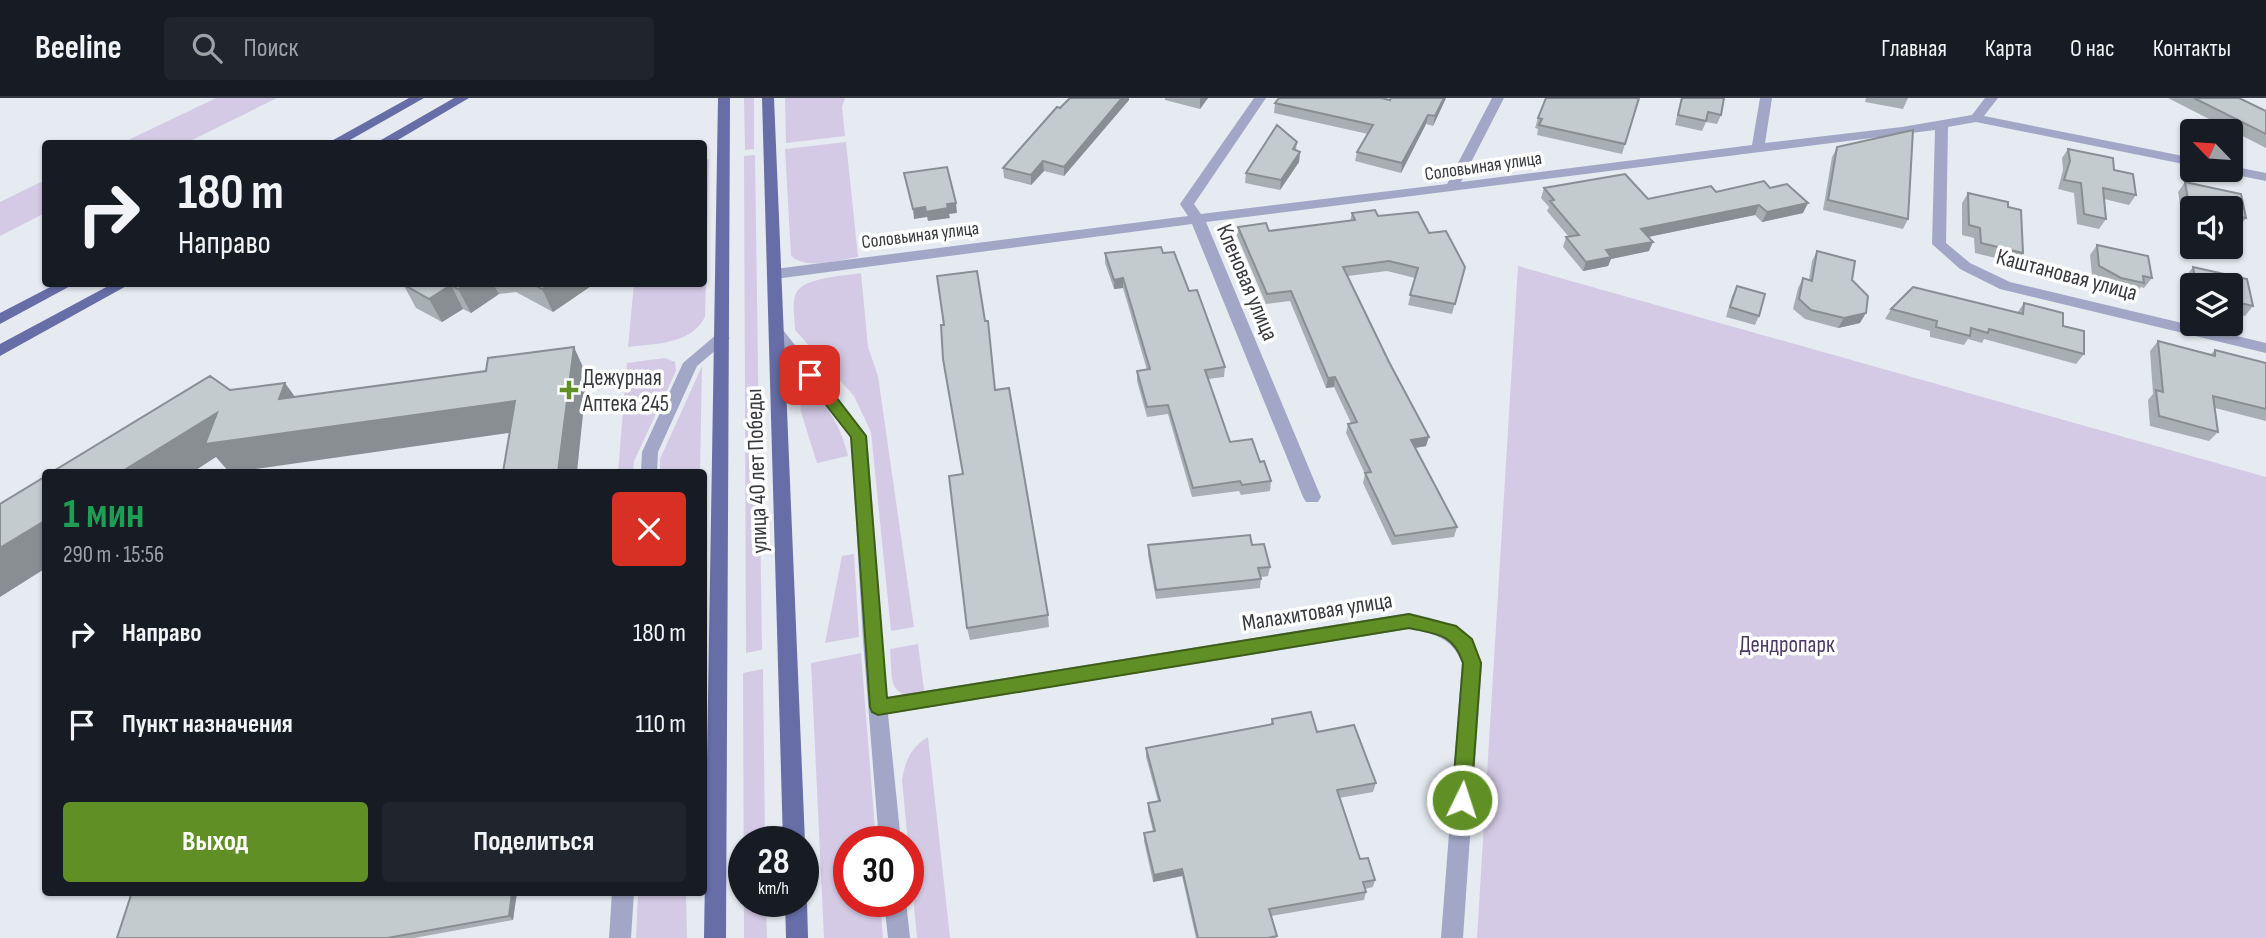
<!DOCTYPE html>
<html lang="ru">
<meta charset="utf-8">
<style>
body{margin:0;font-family:"Sofia Sans Condensed",sans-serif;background:#20242c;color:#f1f3f6;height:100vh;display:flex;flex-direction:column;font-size:26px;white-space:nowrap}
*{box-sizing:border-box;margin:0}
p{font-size:23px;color:#9ea1a6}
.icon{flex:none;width:38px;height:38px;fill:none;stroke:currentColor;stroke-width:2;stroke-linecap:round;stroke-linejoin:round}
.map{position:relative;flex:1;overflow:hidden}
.side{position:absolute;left:42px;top:371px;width:665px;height:427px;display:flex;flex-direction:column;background:#171b24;border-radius:7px;box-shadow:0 2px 5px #0004}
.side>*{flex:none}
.top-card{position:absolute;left:42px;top:42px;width:665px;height:147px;border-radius:7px;box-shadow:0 2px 5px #0004;background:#171b24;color:#f1f3f6;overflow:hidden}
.needle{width:46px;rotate:295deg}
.tools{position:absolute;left:2180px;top:21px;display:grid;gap:14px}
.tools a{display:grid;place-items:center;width:63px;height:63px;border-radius:7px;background:#171b24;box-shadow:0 2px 5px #0004;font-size:35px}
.speed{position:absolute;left:728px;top:728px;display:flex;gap:14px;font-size:35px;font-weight:700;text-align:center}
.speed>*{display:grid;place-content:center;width:91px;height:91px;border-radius:50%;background:#171b24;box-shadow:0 2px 5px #0004;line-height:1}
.speed small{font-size:18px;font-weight:400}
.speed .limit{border:10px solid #d22;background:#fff;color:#111}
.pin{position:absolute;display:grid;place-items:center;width:60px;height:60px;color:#fff;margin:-30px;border-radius:14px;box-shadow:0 4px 10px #0006}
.me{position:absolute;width:77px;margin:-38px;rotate:4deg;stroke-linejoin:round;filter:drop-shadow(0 0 5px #0008)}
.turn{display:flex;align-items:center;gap:24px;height:147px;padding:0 21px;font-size:32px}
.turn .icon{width:91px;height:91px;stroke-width:2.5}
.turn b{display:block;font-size:49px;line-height:60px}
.round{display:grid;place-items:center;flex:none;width:74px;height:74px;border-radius:7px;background:#20242c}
.overview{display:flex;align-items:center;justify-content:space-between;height:119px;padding:0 21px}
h1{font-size:42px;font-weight:700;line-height:52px;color:#1e9e55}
.action{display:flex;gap:14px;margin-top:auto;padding:14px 21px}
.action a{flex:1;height:80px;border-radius:7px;background:#609025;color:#fff;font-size:28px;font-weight:700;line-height:80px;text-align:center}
.action a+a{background:#20242c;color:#f1f3f6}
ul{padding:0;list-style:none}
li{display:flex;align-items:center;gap:21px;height:91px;padding:0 21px}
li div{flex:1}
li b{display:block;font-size:26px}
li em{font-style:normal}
header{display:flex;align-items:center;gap:42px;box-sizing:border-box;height:98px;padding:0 35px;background:#171b24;border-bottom:2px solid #363941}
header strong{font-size:33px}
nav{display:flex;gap:38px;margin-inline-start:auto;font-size:24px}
.search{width:490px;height:63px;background:#20242c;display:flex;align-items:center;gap:18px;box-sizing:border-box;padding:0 24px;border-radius:7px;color:#9ea1a6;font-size:26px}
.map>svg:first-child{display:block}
</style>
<header>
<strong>Beeline</strong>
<div class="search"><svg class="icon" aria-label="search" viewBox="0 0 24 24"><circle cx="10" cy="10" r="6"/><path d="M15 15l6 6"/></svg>Поиск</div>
<nav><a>Главная</a><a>Карта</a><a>О нас</a><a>Контакты</a></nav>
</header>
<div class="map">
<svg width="2266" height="840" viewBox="0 0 2266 840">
<rect width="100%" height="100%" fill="#e6ebf1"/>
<path fill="#d4cae5" d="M216,0H277L186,45H122Z
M744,0H754V51L745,52Z
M785,0H845L842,9L845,38L786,45Z
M846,44L858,159C839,162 807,172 791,158L785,51Z
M755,57L762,552L746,555L744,58Z
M709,61L705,219C690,247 657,245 628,249L634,186H704V62Z
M45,82V115L0,138V104Z
M1518,168L2266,379V840H1477Z
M861,175L868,249L878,278L914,529L891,533L871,334L854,298L795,232C795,221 792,208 795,198C799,179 846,178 861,175Z
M665,260L675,264L676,273L634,363L633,374H618L627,265Z
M702,268L700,374H660V361Z
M797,275C822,300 840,323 848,358L817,365L801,314Z
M854,456L859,539L825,545L842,458Z
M918,546L925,599C886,599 893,583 890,551Z
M861,555L876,744H849V803H880L883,840H824L811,565Z
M763,571L765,744H744V803H766L767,840H744L743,575Z
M928,639L950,840H917L902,682C905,663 911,649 928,639Z
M638,795H686L687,840H636Z"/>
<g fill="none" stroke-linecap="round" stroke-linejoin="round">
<path fill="#a2a7c7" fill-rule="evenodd" d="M1254,0H1266L1194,106L1201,116L1447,86L1492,0H1504L1461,84L1752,47L1760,0H1772L1765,45L1902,29L1972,17L1985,0H1998L1984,18L2193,60V68L1976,24L1948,29L1946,145L1970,165L2010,184L2266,245V255L2000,191L1960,171L1932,146L1935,32L1206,124L1321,399L1318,404H1306L1303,399L1192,126L775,181L768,176L775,171L1188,118L1180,106Z
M2231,68L2266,75V83L2226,75L2224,72H2231Z
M778,231L783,232L867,338L887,599L1409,515C1448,524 1465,526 1482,565L1463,840H1441L1462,565C1452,539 1434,536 1409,531L888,616L901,744H879L863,542L851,339L773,240L770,236Z
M722,235L730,240L697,268L658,354L657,374H641L642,354L683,265L717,236Z
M612,794H634L631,840H609Z
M884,803H906L910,840H888Z"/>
<path fill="#676ea7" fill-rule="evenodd" d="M409,0H424L343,46H326Z
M454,0H469L391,46H374Z
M718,0H730L726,840H704Z
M762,0H774L805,744L803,747V744H783Z
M56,186H74L0,226V215Z
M112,186H130L0,258V246Z
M803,795L807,803L808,840H786L785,803H803Z"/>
</g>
<path fill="#a8afb2" d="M1070,0H1129V2L1064,78L1044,73L1031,87L1004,80L1003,70Z
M1165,0H1208L1200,11L1165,2Z
M1446,0L1433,28L1426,26L1401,75L1355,63L1357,54L1368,36L1274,15L1275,5Z
M1639,0L1622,56L1537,37L1538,31L1535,30L1538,20Z
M1681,0H1724L1721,17L1717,26L1706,24L1702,33L1675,27Z
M1866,0H1908L1903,11L1865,4Z
M2168,0H2239L2266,13V50Z
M1297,44L1296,52L1300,54L1299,64L1280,92L1245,85L1246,75Z
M1837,49L1908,121L1903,131L1823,112L1832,59Z
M2068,51L2114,72L2136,97L2129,107L2104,101L2106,121L2099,131L2077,126L2074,95L2058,91L2063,72L2062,60Z
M2185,84L2241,96L2246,120L2238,130L2231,129V110H2193V120L2182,118L2178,94Z
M1544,90L1648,101L1716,94L1770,90L1803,115L1762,124L1755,117L1648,139L1649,153L1611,161L1608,168L1583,173L1563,149L1566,139H1569L1547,113L1549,109L1541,100Z
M1968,95L2008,109L2023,155L2016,165L1975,155L1974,140L1962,137V105Z
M1352,115L1378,118L1429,135L1465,169L1452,216L1408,207L1415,180L1387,173L1348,178L1426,348L1415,350L1457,429L1454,439L1392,447L1363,385L1365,376L1346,335L1348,326L1351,325L1334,289L1326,290L1290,203L1266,206L1237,138L1238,129L1269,133L1350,123Z
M2097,147L2152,180L2144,190L2141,189L2136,195L2113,189L2092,178L2090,157Z
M1817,153L1852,182L1860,225L1838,230L1805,221L1793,211L1798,190L1803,180L1809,182L1812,163Z
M1105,155H1163L1189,193L1225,269L1224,279L1208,281L1230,344L1260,364L1271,383L1270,393L1241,397L1239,393L1192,399L1168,316L1147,319L1137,283V273L1147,272L1123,190L1114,191L1105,165Z
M2193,169L2247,181L2253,208L2245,218L2231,215V187H2193V206H2190L2185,179Z
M403,186H594L553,214L516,194L499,196L471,215L463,211L442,224L416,210Z
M1737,188L1759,218L1755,227L1726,219L1732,198Z
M2024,205L2063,228L2084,256L2076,266L1984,241L1982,245L1968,241L1964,247L1930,239V233L1885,221L1891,211L2017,215Z
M2158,243L2211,256L2215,252L2266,265V323L2215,310L2218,334L2209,343L2150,328L2148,302L2153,296L2150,253Z
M996,292L1048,517L1049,529L970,542L967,530L963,376Z
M1148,447H1252L1270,469L1268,478L1261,479L1260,490L1156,501L1148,457Z
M1272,621L1317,634L1376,685L1373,694L1339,700L1360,761L1375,782L1373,789L1365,791L1366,794L1364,802L1271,818L1276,840H1196L1182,778L1153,784L1144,743V735L1153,733L1148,713V705L1158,703L1146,659V650L1271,626Z
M517,794L513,822L414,840H117Z"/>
<path fill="#888e91" d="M1122,0H1129V2L1064,78V69Z
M1201,0H1208L1200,11V1Z
M1444,0H1446L1433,28L1435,18Z
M1428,17L1426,26L1401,75L1402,65Z
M1300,54L1299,64L1280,92L1281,82Z
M1043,63L1044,73L1031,87V77Z
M956,105L957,115L949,116L950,120L928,123L926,114L947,106Z
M1808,105L1803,115L1762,124L1767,114Z
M1759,107L1755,117L1638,141L1641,131Z
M925,109L927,119L914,121L913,111Z
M1653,144L1649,153L1611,161L1608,168L1583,173L1586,164L1606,152Z
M1123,180V190L1114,191V182Z
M468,186H493L499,196L471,215L458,191Z
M550,186H594L553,214L542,191Z
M451,187L463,211L442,224L429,201Z
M1866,215L1860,225L1838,230L1844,220Z
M574,249L587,278L577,374H558Z
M1335,279L1334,289L1326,290L1328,280Z
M285,285L306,314L279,301Z
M515,303L530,332L234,374H229L216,359L193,374H121L217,315Z
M1429,339L1426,348L1408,351L1411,342Z
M46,422V470L0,499V450Z
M1182,771V778L1153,784L1154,777Z
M512,794H517L513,822L509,818Z"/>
<path fill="#c3cbcf" stroke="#888e91" stroke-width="2" d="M1070,0H1122L1064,69L1043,63L1031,77L1003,70L1057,9L1060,10Z
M1279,0H1381L1390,2L1391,0H1444L1435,18L1428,17L1402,65L1357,54L1373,27L1275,5Z
M1546,0H1639L1625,46L1539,27L1542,21L1538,20Z
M1682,0H1724L1721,17L1708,14L1706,23L1678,17Z
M2194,0H2239L2266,13V36Z
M1277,27L1297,44L1293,51L1300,54L1281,82L1246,75Z
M1913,32L1908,121L1828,102L1837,49Z
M2068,51L2113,60L2114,72L2133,76L2136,97L2103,90L2106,121L2084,116L2081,85L2064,82L2070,63Z
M947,69L956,105L947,106L948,110L926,114L925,109L913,111L904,75Z
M1625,76L1648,101L1711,88L1716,94L1764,83L1770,90L1787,86L1808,105L1767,114L1759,107L1641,131L1653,144L1606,152L1611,159L1586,164L1566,139L1579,137L1550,103L1554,102L1544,90Z
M2185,84L2241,96L2246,120L2231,117V110H2200L2189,108Z
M1968,95L2008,104V109L2021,112L2023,155L1981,145L1980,130L1969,127Z
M1375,112L1378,118L1418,114L1429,135L1446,133L1465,169L1455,206L1410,197L1418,170L1389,163L1343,169L1389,264L1429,339L1411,342L1457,429L1395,438L1365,375L1371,374L1348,326L1357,324L1335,279L1328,280L1291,193L1267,196L1238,129L1266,125L1269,133L1355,122L1352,115Z
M2097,147L2148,158L2152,180L2143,178L2144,185L2121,180L2099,168Z
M1161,149L1163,155L1174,154L1189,193L1197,192L1225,269L1205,272L1230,344L1252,341L1260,364L1264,363L1271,383L1242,387L1240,383L1193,390L1168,307L1147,309L1137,273L1150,271L1123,180L1114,182L1105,155Z
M1817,153L1855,163L1852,182L1868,198L1866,215L1844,220L1811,212L1799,201L1803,180L1812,183Z
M2193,169L2247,181L2253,208L2231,203V187H2196Z
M977,173L985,223H988L995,292L1009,290L1048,517L967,530L949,378L963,376L943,261L941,227H944L937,178Z
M403,186H468L458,191L451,187L429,201Z
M533,186H550L542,191Z
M1737,188L1765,196L1759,218L1730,209Z
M1913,189L2023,216L2024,205L2063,215V228L2084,233V256L1989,231L1988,235L1971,230L1970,238L1936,229L1937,223L1891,211Z
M2158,243L2215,258V252L2266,265V311L2213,298L2218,334L2159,318L2156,292L2163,294Z
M574,249L558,374H503L515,303L205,346L217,315L121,374H52L210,278L230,292L285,285L279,301L486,273L488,260Z
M46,378V422L0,450V406Z
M1250,437L1252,447L1264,446L1270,469L1258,470L1261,481L1156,492L1148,447Z
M1311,614L1317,634L1354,627L1376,685L1337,692L1360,761L1368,760L1375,782L1363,784L1366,794L1269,811L1277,838L1268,840H1198L1182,771L1154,777L1144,735L1155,733L1148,705L1160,703L1146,650L1273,626L1272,621Z
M132,794H512L509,818L387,840H117Z"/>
<path fill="#609025" stroke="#3e5e18" stroke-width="2" d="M810,272L816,273L866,338L887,600L1409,516L1456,528L1472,541L1481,565L1471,702L1469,709L1462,711L1455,709L1452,702L1463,565C1453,535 1436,536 1409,530L878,617L872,614L870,609L851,339L805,280L803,277Z"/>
<path fill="#609025" stroke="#fff" stroke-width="2.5" d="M565.5 281.5h7v7h7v7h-7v7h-7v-7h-7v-7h7z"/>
<g text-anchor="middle" stroke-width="7" stroke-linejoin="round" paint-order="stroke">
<g font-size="19" fill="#383a3d" stroke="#fff">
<text transform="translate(1483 67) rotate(-8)" y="7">Соловьиная улица</text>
<text transform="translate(920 136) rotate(-7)" y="7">Соловьиная улица</text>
</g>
<g font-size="23" fill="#383a3d" stroke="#fff">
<text transform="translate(2067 176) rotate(15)" y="8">Каштановая улица</text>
<text transform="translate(1248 184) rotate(67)" y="8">Кленовая улица</text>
<text transform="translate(756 373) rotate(-92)" y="8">улица 40 лет Победы</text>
<text transform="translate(1317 513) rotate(-9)" y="8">Малахитовая улица</text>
</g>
<g font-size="23" fill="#383a3d" stroke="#fff" text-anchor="start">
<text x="583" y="287">Дежурная<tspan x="583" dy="26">Аптека 245</tspan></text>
</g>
<g font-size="23" fill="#4c3a65" stroke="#fff">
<text x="1787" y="554">Дендропарк</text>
</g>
</g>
</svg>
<div class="tools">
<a><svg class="needle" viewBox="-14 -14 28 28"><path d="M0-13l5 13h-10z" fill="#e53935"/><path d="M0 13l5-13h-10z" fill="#9ea1a6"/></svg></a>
<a><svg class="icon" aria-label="sound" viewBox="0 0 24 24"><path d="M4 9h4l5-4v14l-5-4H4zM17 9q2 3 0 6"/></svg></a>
<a><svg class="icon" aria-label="layers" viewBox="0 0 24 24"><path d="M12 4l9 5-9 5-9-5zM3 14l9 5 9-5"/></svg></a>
</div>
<div class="speed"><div>28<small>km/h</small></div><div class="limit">30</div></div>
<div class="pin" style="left:810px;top:277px;background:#d93025"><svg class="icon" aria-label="arrive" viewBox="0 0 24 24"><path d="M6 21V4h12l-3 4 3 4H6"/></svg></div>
<svg class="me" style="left:1462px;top:702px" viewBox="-20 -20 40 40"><circle r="17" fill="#609025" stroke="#fff" stroke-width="3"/><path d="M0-11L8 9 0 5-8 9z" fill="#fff"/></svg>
<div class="top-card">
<div class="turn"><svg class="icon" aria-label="right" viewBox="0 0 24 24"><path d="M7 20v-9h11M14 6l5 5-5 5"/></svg><div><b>180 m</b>Направо</div></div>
</div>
<section class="side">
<div class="overview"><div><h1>1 мин</h1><p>290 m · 15:56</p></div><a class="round" style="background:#d93025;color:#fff"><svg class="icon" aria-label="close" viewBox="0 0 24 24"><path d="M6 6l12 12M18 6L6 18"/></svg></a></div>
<ul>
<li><svg class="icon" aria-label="right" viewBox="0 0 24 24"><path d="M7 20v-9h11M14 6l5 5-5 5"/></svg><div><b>Направо</b></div><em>180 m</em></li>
<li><svg class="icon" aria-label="arrive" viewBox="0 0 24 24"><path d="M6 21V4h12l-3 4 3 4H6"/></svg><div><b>Пункт назначения</b></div><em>110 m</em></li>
</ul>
<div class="action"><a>Выход</a><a>Поделиться</a></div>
</section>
</div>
